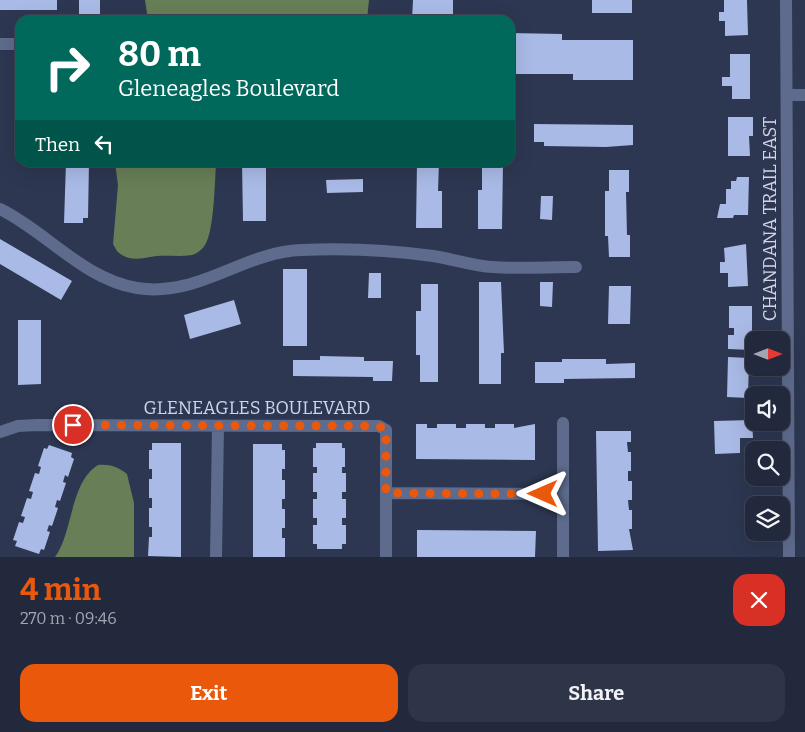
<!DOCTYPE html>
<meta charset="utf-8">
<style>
body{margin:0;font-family:Bitter,serif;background:#2e3548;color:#f1f3f6;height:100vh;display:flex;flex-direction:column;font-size:19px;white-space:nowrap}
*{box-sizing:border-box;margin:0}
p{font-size:16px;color:#a2a6b0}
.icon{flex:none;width:28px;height:28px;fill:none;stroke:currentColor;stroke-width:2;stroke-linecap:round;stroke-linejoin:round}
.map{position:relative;height:557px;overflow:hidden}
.side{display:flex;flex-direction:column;background:#22293d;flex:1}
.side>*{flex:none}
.top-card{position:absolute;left:15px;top:15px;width:500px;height:152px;border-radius:15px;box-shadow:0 5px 20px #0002,0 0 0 1px #3f4557;background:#00695c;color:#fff;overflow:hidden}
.needle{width:32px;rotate:90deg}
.controls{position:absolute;left:745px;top:331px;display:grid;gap:10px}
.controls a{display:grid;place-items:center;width:45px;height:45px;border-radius:10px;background:#22293d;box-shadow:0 5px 20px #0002,0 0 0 1px #3f4557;font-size:25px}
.pin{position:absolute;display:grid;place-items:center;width:42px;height:42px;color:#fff;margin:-21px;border:2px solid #fff;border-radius:50%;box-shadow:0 1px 5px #0007}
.me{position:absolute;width:55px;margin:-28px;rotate:270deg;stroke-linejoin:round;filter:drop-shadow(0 0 4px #0008)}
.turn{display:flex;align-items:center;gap:18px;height:105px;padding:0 20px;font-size:22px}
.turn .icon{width:65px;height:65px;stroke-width:2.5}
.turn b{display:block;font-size:35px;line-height:42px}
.then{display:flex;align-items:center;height:48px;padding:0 20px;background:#0003;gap:10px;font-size:19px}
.round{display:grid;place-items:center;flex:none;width:52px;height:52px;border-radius:15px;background:#2e3548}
.overview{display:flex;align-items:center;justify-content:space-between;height:85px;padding:0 20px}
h1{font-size:30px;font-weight:700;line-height:38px;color:#ea580c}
.action{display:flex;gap:10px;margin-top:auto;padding:10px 20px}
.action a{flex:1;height:58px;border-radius:15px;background:#ea580c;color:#fff;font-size:20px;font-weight:700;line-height:58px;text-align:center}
.action a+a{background:#2e3548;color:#f1f3f6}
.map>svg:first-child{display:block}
</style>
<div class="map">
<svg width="805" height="557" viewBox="0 0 805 557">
<rect width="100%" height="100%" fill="#2d3751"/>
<path fill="#677e56" d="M145,0H369L367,20H148Z
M115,163H216C215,180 214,229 206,243C203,249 198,253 192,255C180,257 168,255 157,256C142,258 129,263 117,251L113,244L118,185Z
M98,465C110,464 118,467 127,474L134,503V557H55C73,533 70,482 98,465Z"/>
<path fill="#a9bae6" d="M0,0H57V10H0Z
M79,0H100V20H79Z
M413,0H453V20H412Z
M592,0H632V13H592Z
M724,0H747L748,35L725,36V21H719V12H724Z
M510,33L562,34V40H633V80H573V74H510Z
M730,54H750V99H732V86H722V77H730Z
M728,117H753V136H749L750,156H728Z
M534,124L633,125V145L606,147L544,146V142H534Z
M66,162H89L88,218H83V223H64Z
M242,162H266V221H243Z
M417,162H439L438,191H442V228H416Z
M482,162H503L502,229H478V190H482Z
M609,170H629V192H626L627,235H630V257H609L608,236H605V191H609Z
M737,177H749L748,215H734L733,218H717L720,204H726V189H731V181H736Z
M363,179V192L327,193L326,180Z
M541,196H553L552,220L540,219Z
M0,239L72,281L61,300L0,264Z
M746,244L748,286L728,287V273H720V262H725L724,248Z
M283,269H307V346H283Z
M369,273H381V298H368Z
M479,282H501L504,353H501V384H479Z
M540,282H553L552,307L540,306Z
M421,284H438V382H420V355H416V311H421Z
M609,286H631L630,324H608Z
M234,300L241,324L190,339L184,315Z
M729,306H752V350L728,349V335H734V328H729Z
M18,320H41V384L18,385Z
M320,356L364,357V361H393L392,381H373V377L293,376V360H320Z
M728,357L749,358L748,398L727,397Z
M562,359H606V364L635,363V378L564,379V383H535V362H562Z
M752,420L753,438H740V453L715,454L714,421Z
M416,424H427V428H437V424H456V428H466V424H485V428H495V424H514V428L535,424V460L416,459Z
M596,431H631V442H627L628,452H631V471H628V481H632V500H628L629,510H632V529H629L633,550L598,551Z
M152,443H181V557L148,556L149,537H152V527H149V508H152V498H149V479H152V469H149V450H152Z
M316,443H342V448H345V467H342V473H346V492H342V499H346V518H342V525H346V544H342V549H317V544H313V525H317V518H313V499H317V492H313V473H317V467H313V448H316Z
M253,444H282V450H285V469H282V480H285V499H282V509H285V528H282V538H285V557H253Z
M49,445L72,453L71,457L74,459L68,477L65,475L63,482L66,483L60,501L57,500L55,507L58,508L52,526L49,525L47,531L50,532L44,550L41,549L39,554L15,546L17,541L13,540L19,522L23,523L25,517L21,516L27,498L31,499L33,492L29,491L35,473L39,474L41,467L38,466L44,448L47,449Z
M417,530L536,531L535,557H417Z"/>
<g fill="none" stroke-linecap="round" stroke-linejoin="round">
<path stroke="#5e6b8d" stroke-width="12" d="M786,0L789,557
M0,44H20
M787,95H805
M0,209C47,232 83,279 137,288C198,298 243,252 301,250C344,248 390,250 433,256C453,259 473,266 493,267C520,269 548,267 576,267
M563,423V557
M0,432L18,426L37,425L379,426L386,430V557
M386,493L563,494
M216,557L218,426"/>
</g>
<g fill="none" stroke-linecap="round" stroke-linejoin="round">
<path stroke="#ea580c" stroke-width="9" stroke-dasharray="0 16.2" d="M73,425L379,426L386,430V493L543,494"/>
</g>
<g text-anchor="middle" stroke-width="5" stroke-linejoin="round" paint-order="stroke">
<g font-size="18" fill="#d0d6e7" stroke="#2d3751">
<text transform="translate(770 219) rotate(-90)" y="6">CHANDANA TRAIL EAST</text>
<text x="257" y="414">GLENEAGLES BOULEVARD</text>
</g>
</g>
</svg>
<div class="controls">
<a><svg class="needle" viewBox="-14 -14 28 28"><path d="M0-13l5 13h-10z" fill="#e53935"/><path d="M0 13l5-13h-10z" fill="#a2a6b0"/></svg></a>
<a><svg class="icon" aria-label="sound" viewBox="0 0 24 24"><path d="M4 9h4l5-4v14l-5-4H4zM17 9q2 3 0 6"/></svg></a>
<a><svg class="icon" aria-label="search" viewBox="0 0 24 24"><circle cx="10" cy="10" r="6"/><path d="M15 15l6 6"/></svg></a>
<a><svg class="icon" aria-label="layers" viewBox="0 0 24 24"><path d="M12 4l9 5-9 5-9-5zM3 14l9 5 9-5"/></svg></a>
</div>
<div class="pin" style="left:73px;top:425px;background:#d93025"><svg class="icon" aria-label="arrive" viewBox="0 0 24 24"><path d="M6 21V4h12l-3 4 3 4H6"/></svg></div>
<svg class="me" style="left:543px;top:494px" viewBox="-20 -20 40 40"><path d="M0-17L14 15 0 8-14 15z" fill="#ea580c" stroke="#fff" stroke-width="4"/></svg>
<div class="top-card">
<div class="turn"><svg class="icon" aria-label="right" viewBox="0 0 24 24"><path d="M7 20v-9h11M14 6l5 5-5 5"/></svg><div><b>80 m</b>Gleneagles Boulevard</div></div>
<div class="then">Then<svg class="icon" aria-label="left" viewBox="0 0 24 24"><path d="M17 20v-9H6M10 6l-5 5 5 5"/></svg></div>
</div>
</div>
<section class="side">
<div class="overview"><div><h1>4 min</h1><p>270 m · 09:46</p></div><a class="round" style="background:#d93025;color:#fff"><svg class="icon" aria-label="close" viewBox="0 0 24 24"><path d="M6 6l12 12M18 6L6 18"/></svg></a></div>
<div class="action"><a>Exit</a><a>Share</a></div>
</section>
